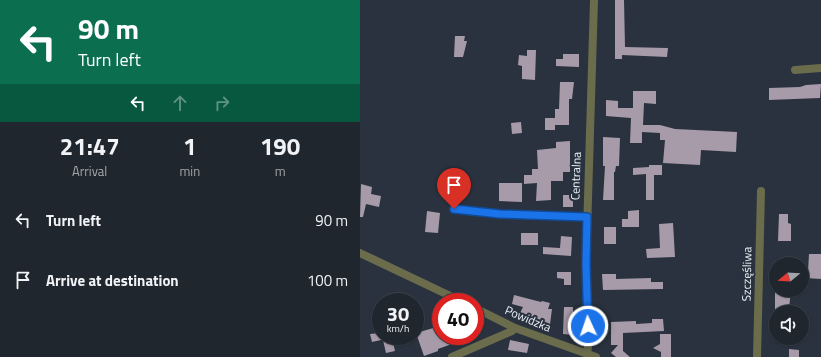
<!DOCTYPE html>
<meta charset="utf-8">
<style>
body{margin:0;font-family:"Titillium Web",sans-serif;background:#2c323a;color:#f1f3f6;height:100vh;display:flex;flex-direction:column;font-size:15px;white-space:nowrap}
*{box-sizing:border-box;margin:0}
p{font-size:13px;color:#a1a5aa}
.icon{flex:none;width:22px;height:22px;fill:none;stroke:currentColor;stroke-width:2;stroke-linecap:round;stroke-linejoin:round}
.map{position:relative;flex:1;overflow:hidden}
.drawer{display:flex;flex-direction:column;background:#1f262e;width:360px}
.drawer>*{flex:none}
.hud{background:#0b6e4f;color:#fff;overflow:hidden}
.needle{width:26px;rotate:252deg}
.fabs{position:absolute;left:409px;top:257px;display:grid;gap:8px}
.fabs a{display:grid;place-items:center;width:40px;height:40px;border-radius:50%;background:#1f262e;box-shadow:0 1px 3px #0004,0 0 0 1px #3c434a;font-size:20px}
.speed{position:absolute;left:12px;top:293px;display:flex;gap:8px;font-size:20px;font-weight:700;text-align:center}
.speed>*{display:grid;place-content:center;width:52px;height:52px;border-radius:50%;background:#1f262e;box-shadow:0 1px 3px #0004,0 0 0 1px #3c434a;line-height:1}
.speed small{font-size:10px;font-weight:400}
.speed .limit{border:6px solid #d22;background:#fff;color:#111}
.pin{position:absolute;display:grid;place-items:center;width:34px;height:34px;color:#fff;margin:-41px -17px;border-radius:50% 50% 50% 0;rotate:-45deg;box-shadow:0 0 4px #0007}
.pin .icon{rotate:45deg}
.me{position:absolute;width:44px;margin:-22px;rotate:357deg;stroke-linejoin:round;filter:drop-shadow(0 0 3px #0008)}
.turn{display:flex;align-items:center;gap:14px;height:84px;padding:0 12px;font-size:18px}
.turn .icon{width:52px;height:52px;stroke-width:2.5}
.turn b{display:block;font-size:28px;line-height:34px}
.lanes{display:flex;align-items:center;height:38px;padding:0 12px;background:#0003;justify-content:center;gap:20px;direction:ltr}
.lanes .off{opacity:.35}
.eta{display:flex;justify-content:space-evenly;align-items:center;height:68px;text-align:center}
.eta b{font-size:24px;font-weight:700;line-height:28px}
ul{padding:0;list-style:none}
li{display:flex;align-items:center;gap:12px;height:60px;padding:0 12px}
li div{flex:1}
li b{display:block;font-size:15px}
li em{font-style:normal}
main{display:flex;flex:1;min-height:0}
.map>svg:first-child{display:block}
</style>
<main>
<section class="drawer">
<div class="hud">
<div class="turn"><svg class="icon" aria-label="left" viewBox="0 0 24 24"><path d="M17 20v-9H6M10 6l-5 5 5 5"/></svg><div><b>90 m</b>Turn left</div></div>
<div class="lanes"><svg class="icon" aria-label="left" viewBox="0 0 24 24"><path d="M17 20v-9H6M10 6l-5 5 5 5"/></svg><svg class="icon off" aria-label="ahead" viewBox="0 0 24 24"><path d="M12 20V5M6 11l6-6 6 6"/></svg><svg class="icon off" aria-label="right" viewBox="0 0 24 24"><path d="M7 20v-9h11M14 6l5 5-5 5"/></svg></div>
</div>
<div class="eta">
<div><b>21:47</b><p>Arrival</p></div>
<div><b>1</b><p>min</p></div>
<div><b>190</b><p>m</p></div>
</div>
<ul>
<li><svg class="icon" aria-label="left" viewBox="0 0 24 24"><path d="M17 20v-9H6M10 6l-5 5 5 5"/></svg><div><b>Turn left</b></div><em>90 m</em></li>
<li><svg class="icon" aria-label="arrive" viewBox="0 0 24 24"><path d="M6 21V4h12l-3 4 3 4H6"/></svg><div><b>Arrive at destination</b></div><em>100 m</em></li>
</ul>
</section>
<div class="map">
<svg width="461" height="357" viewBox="0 0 461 357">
<rect width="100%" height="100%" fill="#29323e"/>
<path fill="#a89ba9" d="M255,0H264L265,47L308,48L307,57L262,55V59H255Z
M95,36H105L104,41H107L103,57H94Z
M167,50H176L175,80L162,79V66L158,65L159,55L167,56Z
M203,54H219V67L196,66V59H203Z
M200,82H214L212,99H209V125H195V130H185V118H195V109H199Z
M461,84L460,98L409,100V88L440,87L446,85Z
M273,91H296V104L284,103L283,125H300L315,129L377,132L376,152L341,150L340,165L303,163L305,140H300V133L282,132V143H270L271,118L246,116V100L258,101V108H273Z
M161,122L162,133L152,134L151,123Z
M243,137L260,138L259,166H256L255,172H254V200H243L245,166H243Z
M210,141V172H203V181H191V200L176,201L177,183L164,184V175H172V169H178L177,150L196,148V142Z
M289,165H302V175H294V200H286V174L273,175V168L289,167Z
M139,183H162V202L139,201Z
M1,184L12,187L11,194L21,196L19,207L6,204L3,217H0Z
M203,195H213V207H203Z
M279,210V227H262V219H268V211Z
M67,211L80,213L78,233L65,232Z
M419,214H428V223L431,224V241H418Z
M313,223L315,257L287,258L286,249L300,248L299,224Z
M244,227H256V244H244Z
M161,233H178V245H161Z
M201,236L212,237L211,256L183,254V247L200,248Z
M449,254H461V279L446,278V271H448Z
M197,272H211V285H204V279L197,278Z
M242,274H256V279L291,278V282H303V289L243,290Z
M415,290L431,291L429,308L415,309Z
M154,295L181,302L182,301L190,303L188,309H192L189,332L157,319L163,307L152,304Z
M204,307H213V335L203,334Z
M292,319H303L304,331L263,333V351L270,357H256L251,353L258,345H251V322L276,321V324L292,323Z
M77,327L80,339L88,336L111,337L78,349V351L64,356L56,333Z
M20,333L21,340L12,342L10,334Z
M300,334H311V357H301V352L293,348L300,344Z
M32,338L35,351L26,353L23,340Z
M150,340L169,344L167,353L148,350Z
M429,349L439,350V357H429Z"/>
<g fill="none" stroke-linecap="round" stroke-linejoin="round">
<path stroke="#6a6c4c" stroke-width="8" d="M435,70L461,68
M94,209L140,214L227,217
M0,253L103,302
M115,308L155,328L236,357
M227,353L229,340L226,265L234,0
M92,357L152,331L155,328
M397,357L401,191"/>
</g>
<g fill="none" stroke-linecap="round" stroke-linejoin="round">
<g stroke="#114b97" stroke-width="10">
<path id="route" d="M94,209L140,214L227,217L226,265L228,326"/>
</g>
<use href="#route" stroke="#1a73e8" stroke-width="7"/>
</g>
<g text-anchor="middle" stroke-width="4" stroke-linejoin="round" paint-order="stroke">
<g font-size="12" fill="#ecf2fa" stroke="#29323e">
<text transform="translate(216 176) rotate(-88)" y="4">Centralna</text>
<text transform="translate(387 274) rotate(-89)" y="4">Szczęśliwa</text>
<text transform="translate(168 319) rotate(23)" y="4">Powidzka</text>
</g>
</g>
</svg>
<div class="fabs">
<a><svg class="needle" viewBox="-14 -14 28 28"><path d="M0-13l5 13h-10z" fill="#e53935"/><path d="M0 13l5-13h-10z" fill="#a1a5aa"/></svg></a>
<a><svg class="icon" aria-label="sound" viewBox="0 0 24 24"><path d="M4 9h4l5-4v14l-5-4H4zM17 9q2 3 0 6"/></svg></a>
</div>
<div class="speed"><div>30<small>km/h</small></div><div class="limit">40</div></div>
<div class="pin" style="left:94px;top:209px;background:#d93025"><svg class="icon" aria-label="arrive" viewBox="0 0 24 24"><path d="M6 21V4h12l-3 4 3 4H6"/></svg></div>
<svg class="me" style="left:228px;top:326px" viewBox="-20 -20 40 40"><circle r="17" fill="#1a73e8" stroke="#fff" stroke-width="3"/><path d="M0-11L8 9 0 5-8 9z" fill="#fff"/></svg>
</div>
</main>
